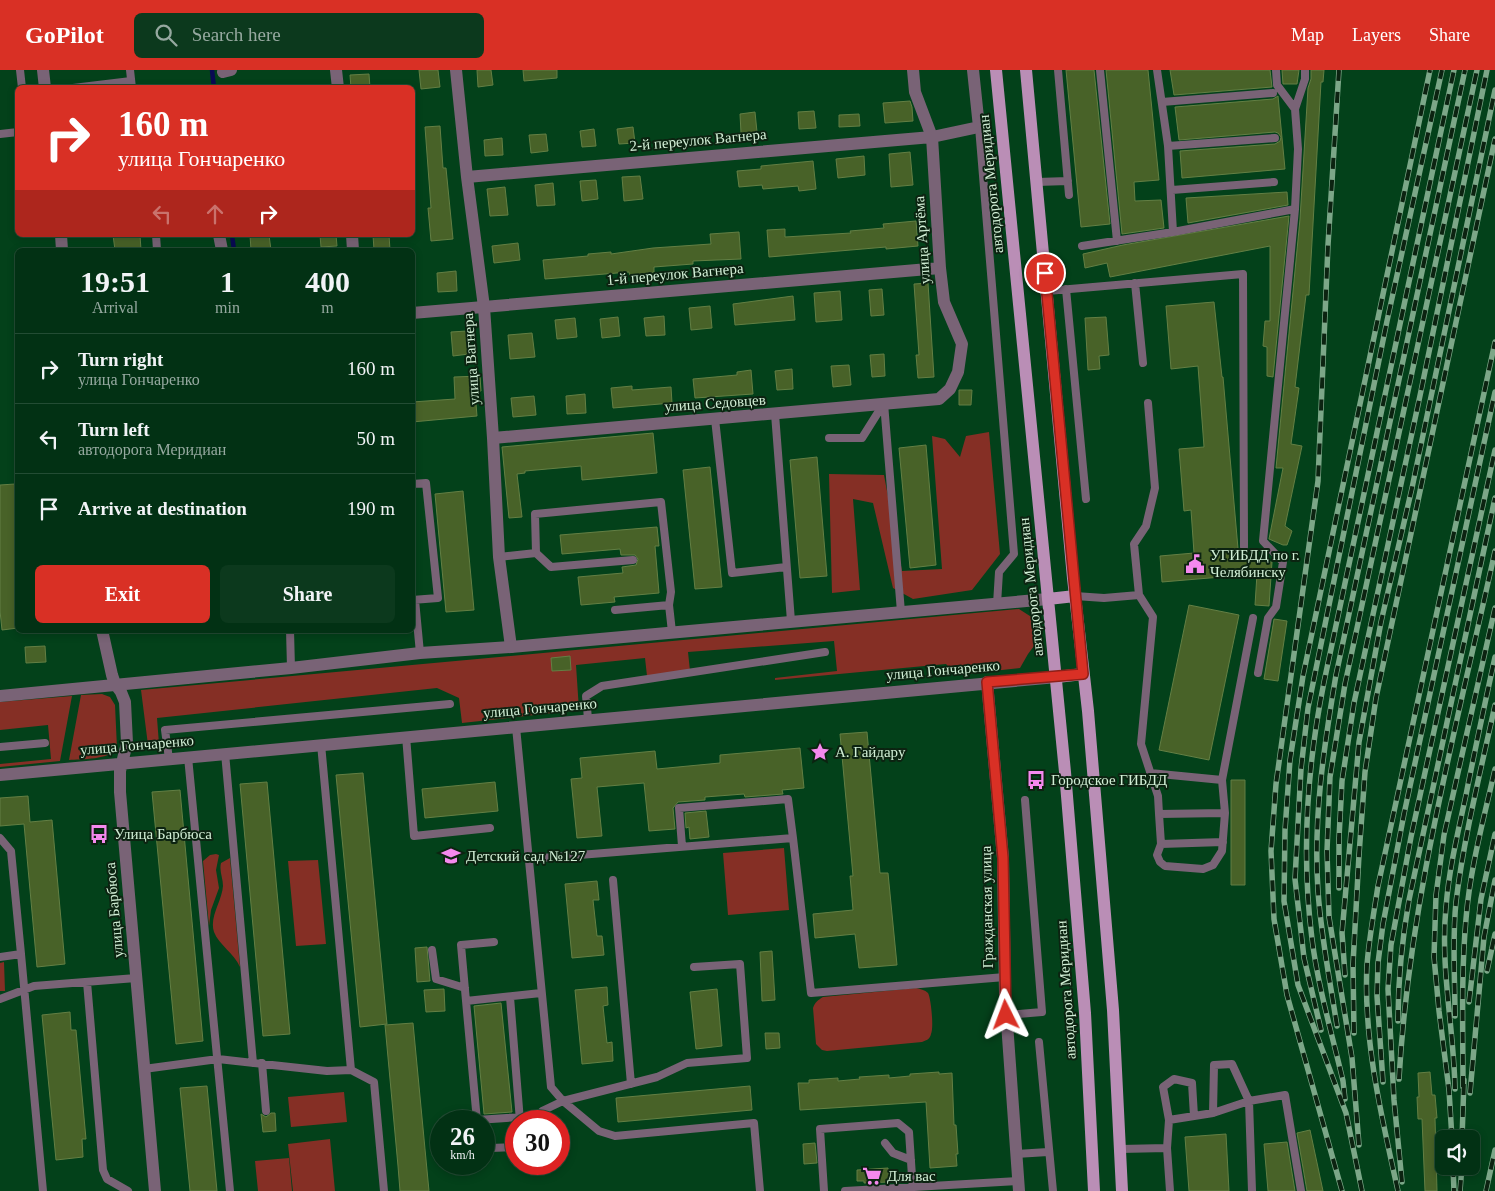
<!DOCTYPE html>
<meta charset="utf-8">
<style>
body{margin:0;font-family:"Times New Roman",serif;background:#0c391d;color:#f1f3f6;height:100vh;display:flex;flex-direction:column;font-size:19px;white-space:nowrap}
*{box-sizing:border-box;margin:0}
p{font-size:16px;color:#96a9a0}
.icon{flex:none;width:28px;height:28px;fill:none;stroke:currentColor;stroke-width:2;stroke-linecap:round;stroke-linejoin:round}
.map{position:relative;flex:1;overflow:hidden}
.details{position:absolute;left:15px;top:178px;width:400px;height:385px;display:flex;flex-direction:column;background:#023114;border-radius:8px;box-shadow:0 2px 8px #0003,0 0 0 1px #234c34}
.details>*{flex:none}
.guide{position:absolute;left:15px;top:15px;width:400px;height:152px;border-radius:8px;box-shadow:0 2px 8px #0003,0 0 0 1px #234c34;background:#d93025;color:#fff;overflow:hidden}
.fabs{position:absolute;left:1435px;top:1060px;display:grid;gap:10px}
.fabs a{display:grid;place-items:center;width:45px;height:45px;border-radius:8px;background:#023114;box-shadow:0 2px 8px #0003,0 0 0 1px #234c34;font-size:25px}
.speed{position:absolute;left:430px;top:1040px;display:flex;gap:10px;font-size:25px;font-weight:700;text-align:center}
.speed>*{display:grid;place-content:center;width:65px;height:65px;border-radius:50%;background:#023114;box-shadow:0 2px 8px #0003,0 0 0 1px #234c34;line-height:1}
.speed small{font-size:12px;font-weight:400}
.speed .limit{border:8px solid #d22;background:#fff;color:#111}
.pin{position:absolute;display:grid;place-items:center;width:42px;height:42px;color:#fff;margin:-21px;border:2px solid #fff;border-radius:50%;box-shadow:0 1px 5px #0007}
.me{position:absolute;width:55px;margin:-28px;rotate:357deg;stroke-linejoin:round;filter:drop-shadow(0 0 4px #0008)}
.turn{display:flex;align-items:center;gap:18px;height:105px;padding:0 20px;font-size:22px}
.turn .icon{width:65px;height:65px;stroke-width:2.5}
.turn b{display:block;font-size:35px;line-height:42px}
.lanes{display:flex;align-items:center;height:48px;padding:0 20px;background:#0003;justify-content:center;gap:25px;direction:ltr}
.lanes .off{opacity:.35}
.eta{display:flex;justify-content:space-evenly;align-items:center;height:85px;text-align:center}
.eta b{font-size:30px;font-weight:600;line-height:35px}
.action{display:flex;gap:10px;margin-top:auto;padding:10px 20px}
.action a{flex:1;height:58px;border-radius:8px;background:#d93025;color:#fff;font-size:20px;font-weight:600;line-height:58px;text-align:center}
.action a+a{background:#0c391d;color:#f1f3f6}
ul{padding:0;list-style:none}
li{display:flex;align-items:center;gap:15px;height:70px;padding:0 20px;border-top:1px solid #234c34}
li div{flex:1}
li b{display:block;font-size:19px}
li em{font-style:normal}
header{display:flex;align-items:center;gap:30px;box-sizing:border-box;height:70px;padding:0 25px;background:#d93025;color:#fff}
header strong{font-size:24px}
nav{display:flex;gap:28px;margin-inline-start:auto;font-size:18px}
.search{width:350px;height:45px;background:#0c391d;display:flex;align-items:center;gap:12px;box-sizing:border-box;padding:0 18px;border-radius:8px;color:#96a9a0;font-size:19px}
.map>svg:first-child{display:block}
</style>
<header>
<strong>GoPilot</strong>
<div class="search"><svg class="icon" aria-label="search" viewBox="0 0 24 24"><circle cx="10" cy="10" r="6"/><path d="M15 15l6 6"/></svg>Search here</div>
<nav><a>Map</a><a>Layers</a><a>Share</a></nav>
</header>
<div class="map">
<svg width="1495" height="1121" viewBox="0 0 1495 1121">
<rect width="100%" height="100%" fill="#03411a"/>
<path fill="#852f25" d="M989,362L1000,484L972,520L913,529L893,518L873,433L853,429L860,520L832,523L829,404L884,405L902,501L942,499L932,366L945,369L960,387L966,366Z
M1019,539L1033,548L1034,576L1028,584L1020,598L956,605L946,594L775,610V608L837,601L834,571L688,582L690,601L647,606L645,588L576,595L579,640L462,653L459,628L437,618L157,648L159,674L148,675L141,620Z
M102,624L110,627L115,635L117,678C110,690 81,689 69,690L81,625Z
M72,626L60,691L0,697V694L51,689L48,655L0,660V632Z
M784,778L789,840L728,845L723,783Z
M216,784L219,785L216,800L219,818L211,840L209,856L203,791L210,785Z
M230,788L240,897C234,883 219,875 214,862C209,847 222,831 223,816C223,808 219,801 221,793Z
M318,790L326,874L296,876L288,791Z
M4,892L5,921H0V893Z
M916,918C920,919 925,920 928,923C931,928 934,958 931,964C930,969 927,970 922,972L827,981L822,980L816,974L813,938C815,932 818,930 823,927Z
M344,1022L347,1052L291,1057L288,1027Z
M330,1069L335,1121H293L288,1074Z
M289,1088L292,1121H258L255,1091Z"/>
<g fill="none" stroke-linecap="round" stroke-linejoin="round">
<path stroke="#090a53" stroke-width="4.5" d="M212,0L214,18
M232,165L234,180"/>
</g>
<path fill="#486228" stroke="#637f44" d="M419,0H438L440,17L421,19Z
M477,0H491L493,15L478,17Z
M523,0H557V8L524,11Z
M1066,0H1094L1110,154L1081,157Z
M1106,0H1148L1159,110L1134,112L1135,131L1161,130L1164,158L1122,164Z
M1170,0H1270L1272,17L1174,25Z
M1282,0H1299L1297,14H1283Z
M1311,0H1324L1323,12H1321L1309,225H1306L1295,317L1299,318L1291,374L1302,376L1285,456L1292,461L1287,475H1283L1269,469L1283,398H1276L1300,149L1308,18L1311,9Z
M369,4L370,18H351L350,5Z
M1278,26L1285,99L1182,108L1180,81L1275,74L1280,71L1281,67L1278,63L1275,62L1179,70L1175,37L1273,29Z
M910,31L912,37L913,51L885,53L883,33Z
M814,41L816,58L799,59L798,42Z
M755,42L757,62L741,63L740,44Z
M859,44L860,56L839,57V45Z
M440,56L443,98H446L453,169L431,171L428,138H431L425,57Z
M633,57L635,73L619,74L617,59Z
M594,59L596,76L582,77L580,61Z
M546,64L548,81L531,83L529,65Z
M502,68L503,85L485,86L484,70Z
M910,82L913,115L891,117L889,84Z
M864,86L865,105L838,108L836,89Z
M813,91L816,119L799,121L798,116L763,119L762,115L739,117L737,101L761,99V96Z
M640,106L643,129L624,131L622,107Z
M596,110L598,129L582,131L580,111Z
M553,113L555,135L537,136L535,115Z
M505,117L508,145L490,146L487,119Z
M1287,122L1288,135L1188,153L1186,128Z
M1289,146L1273,307L1267,306V277L1263,276L1265,251H1270V176L1110,207L1107,193L1085,198L1083,184L1123,175Z
M916,151L918,176L886,179V177L769,187L767,160L785,159V167L851,163L850,161L884,158L883,154Z
M739,162L741,189L693,191V194L654,197V202L630,207L629,202L545,209L543,190L588,186V184L611,182V184L653,178L711,174L710,164Z
M113,165H140L141,180H115Z
M250,165H269L271,180H251Z
M320,165H336L337,176L321,177Z
M373,165H389L390,180H374Z
M518,173L520,190L494,193L492,176Z
M456,201L457,221L438,222L437,203Z
M928,213L934,307L918,308L916,285H919L914,214Z
M882,219L884,245L871,246L869,220Z
M840,221L842,250L816,252L814,223Z
M793,226L795,250L735,255L733,234Z
M1214,232L1222,307H1223L1239,490L1272,492L1269,536L1255,535L1257,504L1162,512L1160,486L1194,483L1191,440L1184,441L1179,379L1204,377L1198,296L1171,299L1166,236Z
M710,236L712,258L691,260L689,238Z
M664,246L665,265L646,266L644,248Z
M618,247L620,266L602,268L600,249Z
M1106,247L1109,285L1099,286L1100,299L1088,300L1085,248Z
M575,248L577,267L557,269L555,250Z
M467,261L469,284L453,286L451,262Z
M532,263L535,287L510,289L508,265Z
M884,284L885,306L872,307L870,285Z
M849,295L851,315L833,317L831,296Z
M792,299L793,319L777,320L775,301Z
M751,300L753,324L695,328L693,309L737,305V302Z
M480,306L481,321L475,322L477,346L412,352V332L455,329L454,307Z
M632,316V320L671,317L672,333L613,338L611,318Z
M959,320H972L971,335H959Z
M585,324L586,343L567,344L566,326Z
M534,326L536,345L513,347L511,328Z
M653,363L657,403L582,410L581,396L525,401V403L517,404L522,447L509,448L502,377Z
M926,375L936,495L910,498L899,378Z
M817,387L827,506L800,508L790,390Z
M710,397L722,517L695,519L683,400Z
M15,414L18,440V558L2,560L0,541V415Z
M463,421L474,540L446,542L435,424Z
M657,457L659,476H655L659,523L614,527L615,532L581,535L578,507L623,503L622,497L636,495L638,489L635,485H621L620,479L562,484L560,465Z
M1189,535L1239,545L1209,690L1159,680Z
M1274,549L1287,551L1278,611L1264,609Z
M45,576L46,592L26,593L25,577Z
M570,586L571,600L552,601L551,588Z
M867,662L880,803H888L897,895L859,898L855,864L815,868L813,844L853,840L850,806H853L840,664Z
M800,678L804,718L782,720L783,724L745,727L744,724L705,727V730L678,732L673,738L675,759L649,761L644,713L597,717L602,766L577,768L571,709L582,708L580,688L655,681L657,699L720,693V685Z
M363,703L387,954L360,957L336,705Z
M1231,710H1245V815H1231Z
M267,712L290,964L263,966L240,714Z
M495,712L498,741L425,748L422,719Z
M180,720L203,971L176,974L152,722Z
M28,726L30,752L52,750L65,894L37,897L24,754L0,756V728Z
M706,741L709,767L690,769L689,757L686,758L685,743Z
M597,811L599,830H593L597,866H602L604,885L572,888L565,814Z
M427,877L430,911L417,912L415,878Z
M772,881L775,930L762,931L760,882Z
M607,917L608,935L603,936L607,973L612,972L613,991L582,994L575,920Z
M444,919L445,941L426,942L424,920Z
M717,919L722,976L696,979L690,922Z
M501,933L512,1042L484,1044L474,936Z
M70,942L71,960H76L86,1069H82L83,1087L56,1090L42,945Z
M413,953L429,1121H400L398,1096L385,955Z
M765,963H779L780,978L766,979Z
M939,1002V1004L952,1003L954,1055H956L958,1084H956L957,1096L930,1098L926,1032L800,1040L798,1013H809V1010L838,1008V1011L860,1009L859,1007L889,1005V1008L910,1006V1004Z
M1430,1002L1432,1025H1435L1437,1048H1435L1437,1121H1425L1422,1049H1418L1417,1027H1419L1418,1003Z
M207,1016L217,1121H190L180,1018Z
M750,1016L752,1040L618,1052L616,1028Z
M271,1043H275L276,1061L263,1062L261,1044L266,1047Z
M1310,1060L1323,1121H1307L1297,1063Z
M1226,1064L1229,1121H1189L1185,1067Z
M1287,1072L1295,1121H1268L1264,1074Z
M815,1073L817,1093L804,1094L803,1074Z
M888,1098L889,1112L864,1113V1111H857V1100Z"/>
<g fill="none" stroke-linecap="round" stroke-linejoin="round">
<path stroke="#796376" stroke-width="8" d="M20,0L22,18
M130,0L132,18
M1058,0L1069,125
M1100,0L1117,171
M1157,0L1168,76L1173,162
M73,18L131,11
M1162,32L1273,23
M1295,39L1305,9V0
M979,57L1014,484L999,502L997,534
M0,64L18,62
M1168,76L1275,68
M1037,112L1068,111
M1172,120L1274,112
M156,165L157,180
M1082,176L1173,162L1295,139
M1135,213L1143,293
M1066,219L1086,429
M1047,221L1243,204L1244,477
M884,333L901,542
M1148,333L1155,418L1146,456L1134,474L1139,525L1153,547L1141,674L1158,726L1159,744L1225,743L1222,710L1150,703
M775,344L791,551
M715,349L732,503L786,497
M829,368H862L884,333
M412,414L426,413L438,528L412,530
M536,483L551,497L633,490
M499,487L536,483L535,444L661,432L671,522L669,535L672,562
M1075,526L1104,528L1139,525
M415,530L420,583
M615,540L669,535
M290,560L291,598
M1258,603L1268,548L1276,537L1283,492L1263,471L1295,139L1298,79L1295,39L1277,15L1276,0
M588,649L586,626L602,616L825,582
M516,657L551,1017L563,1031L599,1061L615,1066L754,1053L760,1121
M406,666L414,766L490,758
M321,674L351,1000
M0,677L45,673
M225,683L253,993
M188,687L230,1121
M169,689L165,660L450,634
M1222,710L1253,548
M1159,744L1161,774L1157,785L1160,792L1165,796L1203,799L1213,795L1222,781L1225,743
M0,768L11,781L21,884
M1161,774L1223,772
M682,776L679,738L788,729L793,768
M529,789L793,768L811,923L1005,907
M613,810L631,1014
M432,880L436,909L465,918
M0,887L21,884L43,1121
M87,912L103,1100L107,1109L128,1121
M510,927L520,1051
M0,929L34,916L136,908
M466,931L461,875L494,872
M1006,945L1042,942L1025,730
M1039,972L1053,1121
M262,993L266,1041
M144,999L218,989L327,1001L351,1000L374,1012L384,1121
M1213,1043L1214,995L1232,994L1249,1031L1252,1121
M477,1050L520,1047
M1169,1050L1163,1017L1174,1009L1192,1013L1194,1046
M477,1051L466,931L541,923
M540,1051L542,1041L563,1031L657,1007L687,993L747,988L740,894L694,897
M484,1068L491,1078L516,1077
M885,1073L893,1083L911,1090
M1167,1078L1170,1121
M1120,1079L1167,1078L1169,1050L1213,1043L1249,1031L1285,1025L1301,1121
M1016,1084L1048,1082
M824,1121L820,1059L898,1053L909,1062L913,1121
M845,1121L1018,1111"/>
<path stroke="#796376" stroke-width="12" d="M336,0L338,18
M456,0L467,107L484,237L493,368L499,487L511,577
M223,2L231,0
M467,107L932,67L979,57L973,0
M219,165L222,180
M352,165L353,180
M412,243L940,198
M493,368L939,329L950,319L958,302L962,274L944,232L940,198L932,67L915,22L913,0
M987,612L1003,788L1005,925L1019,1121"/>
<path stroke="#796376" stroke-width="12" d="M43,0L45,18
M61,165L62,180
M102,560L112,605L115,614L121,622L125,632L127,673L120,701V722L155,1121
M0,626L291,598L420,583L511,577L1048,529
M0,705L1057,607"/>
<path stroke="#ba8eb6" stroke-width="12" d="M996,0L1065,702L1085,943L1094,1121
M1026,0L1073,508L1088,641L1113,940L1122,1121
M1048,529L1075,526
M1057,607L1083,604"/>
<g stroke="#7ca788" stroke-width="5.5">
<path id="rail" d="M1339,0L1328,175L1318,411L1276,714L1271,781L1274,849L1287,925L1342,1121
M1339,818V768L1342,711L1354,633L1421,321L1487,0
M1487,901L1495,864
M1345,905L1342,863L1359,672L1381,552L1412,418L1495,20
M1469,932L1481,829L1495,764
M1455,946C1455,908 1452,870 1456,832C1464,766 1481,700 1495,635
M1398,951C1398,910 1402,870 1409,830L1495,428
M1337,956C1330,911 1321,866 1318,821C1313,748 1324,676 1336,605L1465,0
M1321,960L1304,888L1295,809L1301,699L1308,638L1387,251L1442,0
M1354,963L1353,894L1359,785L1365,702L1376,628L1495,69
M1399,1009C1409,830 1457,656 1495,481
M1383,1012L1377,926L1378,893L1383,854L1404,744L1495,322
M1463,1017C1463,961 1461,905 1466,849C1470,798 1484,748 1495,699
M1455,1019C1454,959 1440,898 1446,837C1449,799 1458,762 1466,725C1475,679 1485,633 1495,587
M1470,1023L1484,867L1495,810
M1345,1029L1343,1011C1332,964 1318,917 1312,869C1301,783 1307,697 1324,612L1454,0
M1452,1069L1449,1020L1439,941L1434,887L1436,825L1444,765L1495,538
M1462,1069L1464,1010
M1359,1075L1352,988L1329,847L1327,781L1330,707L1345,614L1477,0
M1453,1096L1454,1121
M1402,1112L1394,1030L1388,919L1391,875L1411,767L1495,380
M1362,1121L1346,1043L1298,915L1284,831L1285,760L1290,690L1303,606L1430,0
M1398,1121C1382,1049 1363,970 1367,895C1369,869 1374,842 1378,816L1495,272
M1460,1121L1462,1096
M1486,1121L1495,1080"/>
</g>
<use href="#rail" stroke="#0c2311" stroke-width="4" stroke-dasharray="11" stroke-linecap="butt"/>
</g>
<g fill="none" stroke-linecap="round" stroke-linejoin="round">
<g stroke="#8d1f18" stroke-width="12">
<path id="route" d="M1006,945L1003,788L987,612L1083,604L1045,203"/>
</g>
<use href="#route" stroke="#d93025" stroke-width="9"/>
</g>
<defs>
<g id="civic-bare" transform="scale(1.5)"><path d="M-.6-6.5H3V-4.5H.6V-3L4-1V1h2V6H-6V1h2V-1L-.6-3ZM-1.2 2.5V6h2.4V2.5Z" fill="#f589ee" stroke="#0c2311" stroke-width="2.5" paint-order="stroke"/></g>
<g id="sight-bare" transform="scale(1.5)"><path d="M0-6L1.8-2.2L6-1.7L2.9 1.2L3.7 5.4L0 3.3L-3.7 5.4L-2.9 1.2L-6-1.7L-1.8-2.2Z" fill="#f589ee" stroke="#0c2311" stroke-width="2.5" paint-order="stroke"/></g>
<g id="bus-bare" transform="scale(1.5)"><path d="M-5-6H5V4H4V6H2V4H-2V6H-4V4H-5ZM-3.5-4V0h7V-4ZM-3.5 1.2v1.5H-2V1.2ZM2 1.2v1.5H3.5V1.2Z" fill="#f589ee" stroke="#0c2311" stroke-width="2.5" paint-order="stroke"/></g>
<g id="school-bare" transform="scale(1.5)"><path d="M0-5L7-2L0 1L-7-2ZM-4 1L0 2.5L4 1V4Q0 6-4 4Z" fill="#f589ee" stroke="#0c2311" stroke-width="2.5" paint-order="stroke"/></g>
<g id="supermarket-bare" transform="scale(1.5)"><path d="M-6-5.5h2.5l.6 2H6L4.5 2H-2.5L-4.4-4H-6ZM-1.5 3.2a1.3 1.3 0 1 0 .1 0ZM3 3.2a1.3 1.3 0 1 0 .1 0Z" fill="#f589ee" stroke="#0c2311" stroke-width="2.5" paint-order="stroke"/></g>
</defs>
<g fill-rule="evenodd">
<use href="#civic-bare" x="1195" y="494"/>
<use href="#sight-bare" x="820" y="682"/>
<use href="#bus-bare" x="1036" y="710"/>
<use href="#bus-bare" x="99" y="764"/>
<use href="#school-bare" x="451" y="786"/>
<use href="#supermarket-bare" x="872" y="1106"/>
</g>
<g text-anchor="middle" stroke-width="4" stroke-linejoin="round" paint-order="stroke">
<g font-size="15" fill="#d2efd6" stroke="#0c2311">
<text transform="translate(698 70) rotate(-5)" y="5">2-й переулок Вагнера</text>
<text transform="translate(991 114) rotate(-96)" y="5">автодорога Меридиан</text>
<text transform="translate(922 170) rotate(-94)" y="5">улица Артёма</text>
<text transform="translate(675 204) rotate(-5)" y="5">1-й переулок Вагнера</text>
<text transform="translate(471 289) rotate(-94)" y="5">улица Вагнера</text>
<text transform="translate(715 333) rotate(-4)" y="5">улица Седовцев</text>
<text transform="translate(1031 517) rotate(-96)" y="5">автодорога Меридиан</text>
<text transform="translate(943 600) rotate(-5)" y="5">улица Гончаренко</text>
<text transform="translate(540 638) rotate(-5)" y="5">улица Гончаренко</text>
<text transform="translate(137 675) rotate(-5)" y="5">улица Гончаренко</text>
<text transform="translate(987 837) rotate(-91)" y="5">Гражданская улица</text>
<text transform="translate(114 840) rotate(-95)" y="5">улица Барбюса</text>
<text transform="translate(1066 920) rotate(-94)" y="5">автодорога Меридиан</text>
</g>
<g font-size="15" fill="#d2efd6" stroke="#0c2311" text-anchor="start">
<text x="1210" y="490">УГИБДД по г.<tspan x="1210" dy="17">Челябинску</tspan></text>
<text x="835" y="687">А. Гайдару</text>
<text x="1051" y="715">Городское ГИБДД</text>
<text x="114" y="769">Улица Барбюса</text>
<text x="466" y="791">Детский сад №127</text>
<text x="887" y="1111">Для вас</text>
</g>
</g>
</svg>
<div class="fabs">
<a><svg class="icon" aria-label="sound" viewBox="0 0 24 24"><path d="M4 9h4l5-4v14l-5-4H4zM17 9q2 3 0 6"/></svg></a>
</div>
<div class="speed"><div>26<small>km/h</small></div><div class="limit">30</div></div>
<div class="pin" style="left:1045px;top:203px;background:#d93025"><svg class="icon" aria-label="arrive" viewBox="0 0 24 24"><path d="M6 21V4h12l-3 4 3 4H6"/></svg></div>
<svg class="me" style="left:1006px;top:945px" viewBox="-20 -20 40 40"><path d="M0-17L14 15 0 8-14 15z" fill="#d93025" stroke="#fff" stroke-width="4"/></svg>
<div class="guide">
<div class="turn"><svg class="icon" aria-label="right" viewBox="0 0 24 24"><path d="M7 20v-9h11M14 6l5 5-5 5"/></svg><div><b>160 m</b>улица Гончаренко</div></div>
<div class="lanes"><svg class="icon off" aria-label="left" viewBox="0 0 24 24"><path d="M17 20v-9H6M10 6l-5 5 5 5"/></svg><svg class="icon off" aria-label="ahead" viewBox="0 0 24 24"><path d="M12 20V5M6 11l6-6 6 6"/></svg><svg class="icon" aria-label="right" viewBox="0 0 24 24"><path d="M7 20v-9h11M14 6l5 5-5 5"/></svg></div>
</div>
<section class="details">
<div class="eta">
<div><b>19:51</b><p>Arrival</p></div>
<div><b>1</b><p>min</p></div>
<div><b>400</b><p>m</p></div>
</div>
<ul>
<li><svg class="icon" aria-label="right" viewBox="0 0 24 24"><path d="M7 20v-9h11M14 6l5 5-5 5"/></svg><div><b>Turn right</b><p>улица Гончаренко</p></div><em>160 m</em></li>
<li><svg class="icon" aria-label="left" viewBox="0 0 24 24"><path d="M17 20v-9H6M10 6l-5 5 5 5"/></svg><div><b>Turn left</b><p>автодорога Меридиан</p></div><em>50 m</em></li>
<li><svg class="icon" aria-label="arrive" viewBox="0 0 24 24"><path d="M6 21V4h12l-3 4 3 4H6"/></svg><div><b>Arrive at destination</b></div><em>190 m</em></li>
</ul>
<div class="action"><a>Exit</a><a>Share</a></div>
</section>
</div>
